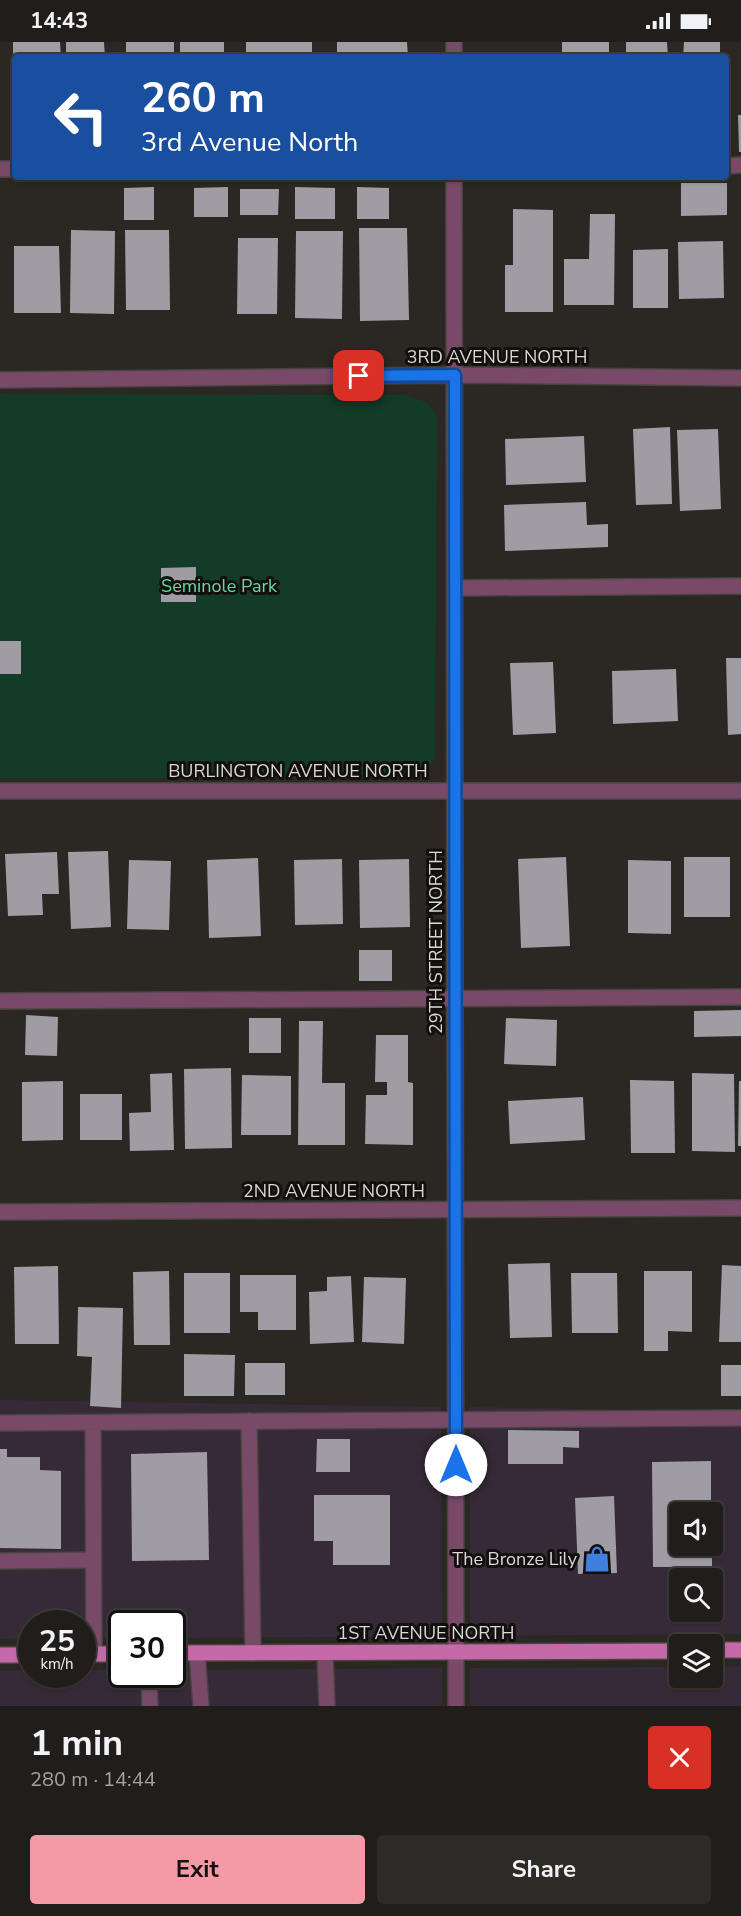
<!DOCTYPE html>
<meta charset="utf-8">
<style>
body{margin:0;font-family:"Nunito Sans",sans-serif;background:#2d2a27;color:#f1f3f6;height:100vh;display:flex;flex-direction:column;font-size:22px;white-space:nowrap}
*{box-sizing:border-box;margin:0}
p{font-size:20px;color:#a2a2a2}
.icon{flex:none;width:33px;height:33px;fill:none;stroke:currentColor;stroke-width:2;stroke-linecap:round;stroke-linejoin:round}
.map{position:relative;height:1664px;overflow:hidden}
.panel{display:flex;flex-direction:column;background:#201d1a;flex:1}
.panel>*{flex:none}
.guide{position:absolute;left:12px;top:12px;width:717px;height:126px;border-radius:6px;box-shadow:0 2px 4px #0004,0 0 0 2px #3d3b39;background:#1a4fa0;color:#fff;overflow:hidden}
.tools{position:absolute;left:669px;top:1460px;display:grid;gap:12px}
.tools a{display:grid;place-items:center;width:54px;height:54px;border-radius:6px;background:#201d1a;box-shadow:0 2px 4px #0004,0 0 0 2px #3d3b39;font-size:30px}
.speed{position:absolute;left:18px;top:1568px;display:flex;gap:12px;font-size:30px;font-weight:700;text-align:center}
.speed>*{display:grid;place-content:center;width:78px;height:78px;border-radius:50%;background:#201d1a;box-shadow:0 2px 4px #0004,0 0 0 2px #3d3b39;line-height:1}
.speed small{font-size:15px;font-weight:400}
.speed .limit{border:3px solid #111;border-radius:9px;background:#fff;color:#111}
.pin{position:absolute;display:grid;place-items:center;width:51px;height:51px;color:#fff;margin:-26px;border-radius:12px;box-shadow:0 3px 9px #0006}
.me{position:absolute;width:66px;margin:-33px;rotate:0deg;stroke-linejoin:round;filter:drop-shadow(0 0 4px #0008)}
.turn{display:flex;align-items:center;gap:21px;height:126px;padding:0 30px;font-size:27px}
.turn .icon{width:78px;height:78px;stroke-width:2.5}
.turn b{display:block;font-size:42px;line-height:51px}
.round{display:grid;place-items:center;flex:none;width:63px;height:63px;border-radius:6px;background:#2d2a27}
.head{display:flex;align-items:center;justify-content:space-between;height:102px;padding:0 30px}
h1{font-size:36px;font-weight:700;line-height:45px}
.cta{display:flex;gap:12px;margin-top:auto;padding:12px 30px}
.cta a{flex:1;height:69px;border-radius:6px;background:#f49aa6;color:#111;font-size:24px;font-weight:700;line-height:69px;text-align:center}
.cta a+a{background:#2d2a27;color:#f1f3f6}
.status{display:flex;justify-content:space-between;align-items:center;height:42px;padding:0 30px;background:#201d1a;direction:ltr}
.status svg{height:16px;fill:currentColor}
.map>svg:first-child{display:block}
</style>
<div class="status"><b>14:43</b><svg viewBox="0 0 49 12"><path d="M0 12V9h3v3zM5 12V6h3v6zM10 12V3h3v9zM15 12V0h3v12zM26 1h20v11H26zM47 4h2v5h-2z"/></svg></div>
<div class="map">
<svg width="741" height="1664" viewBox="0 0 741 1664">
<rect width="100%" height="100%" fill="#2b2723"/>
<path fill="#372a38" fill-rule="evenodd" d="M0,1358L441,1365L442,1594L173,1596L172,1581H122L121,1596H83L82,1581H32L31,1596L0,1597Z
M470,1365L741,1370V1592L470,1594ZM680,1470H712V1503H680ZM680,1536H712V1569H680Z
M741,1624V1664H470V1626L679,1625L680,1635H712L713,1625Z
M442,1626V1664H0V1629H31L32,1632H82L83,1628H121L122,1632H172L173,1628Z"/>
<path fill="#143b28" d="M0,352L405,353L426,360L437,374L435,716L419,736H0Z"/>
<path fill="#9f9ca3" d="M13,0H60L61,15H13Z
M66,0H104L105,15H66Z
M126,0H174V15H126Z
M180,0H224V15H180Z
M246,0H312V15H246Z
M337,0H407L408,15H337Z
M562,0H609V15H562Z
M626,0H667L668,15H626Z
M684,0H720V15H683Z
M738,73H741V110H739Z
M681,141H727V173L681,174Z
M154,145V178H124V146Z
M228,145V175H194V146Z
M295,145L335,146V177H295Z
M357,145L389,146V177H357Z
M240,147H279L278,173H240Z
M513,167L553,168V270H505V223H513Z
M590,172H615L614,263H564V217H589Z
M359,186H407L409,278L360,279Z
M71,188L115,189L114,272L70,271Z
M125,188H169L170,268H126Z
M296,189H343L342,277L295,276Z
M238,196H278L277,272H237Z
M723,199L724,256L679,257L678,200Z
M14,204H59L61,271H14Z
M668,207V266H633V208Z
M670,385L672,462L636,463L633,387Z
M718,387L721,467L680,469L677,388Z
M584,394L586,440L506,443L505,397Z
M586,460L587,483L608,482V505L505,509L504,463Z
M196,525V560H161V526Z
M0,599H21V632H0Z
M726,616H741V692L728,693Z
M553,620L556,691L513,693L510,621Z
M676,627L678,679L613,682L612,629Z
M108,809L111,885L71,887L68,810Z
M57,810L59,852H42L43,873L8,874L5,812Z
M566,815L570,904L521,906L518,817Z
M684,815H730V875H684Z
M258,816L261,894L209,896L207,818Z
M342,817L343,882L295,883L294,818Z
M409,817L410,885L360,886L359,818Z
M129,818L171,819L169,888L127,887Z
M628,818L671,819V892L628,891Z
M359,908H392V939H359Z
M741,968V994L694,995V969Z
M26,973L58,975L57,1014L25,1013Z
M249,976H281V1011H249Z
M506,976L557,978L556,1024L504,1022Z
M299,979H323L322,1041H345V1103H298Z
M376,993H408V1040L413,1041V1103L365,1102L366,1053H387V1040H375Z
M231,1026L232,1106L185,1107L184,1027Z
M172,1031L174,1108L130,1109L129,1071L151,1070L150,1032Z
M692,1031L734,1032L735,1110L692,1109Z
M242,1033L291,1034V1093H241Z
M630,1038L674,1039L675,1111H631Z
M63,1039V1098L22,1099V1040Z
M739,1039H741V1104H738Z
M80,1052H122V1098H80Z
M583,1055L585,1098L510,1102L508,1059Z
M550,1221L552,1295L510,1296L508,1222Z
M722,1223L741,1224V1300H719Z
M58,1224L59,1302H15L14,1225Z
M169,1229L170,1303H134L133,1230Z
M644,1229H692V1290L668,1289V1309H644Z
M184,1231H230V1291H184Z
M571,1231H617L618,1291H572Z
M240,1233H296V1288H258V1270H240Z
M351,1234L354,1300L310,1302L309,1250L327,1249V1235Z
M364,1235L406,1236L404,1302L362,1300Z
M78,1265L123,1266L121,1366L90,1364L92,1315L77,1314Z
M184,1312L235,1313L234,1354H184Z
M245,1321H285V1353H245Z
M721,1323H741V1354H721Z
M508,1388L579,1389V1406L563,1405V1422H508Z
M317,1397H350V1430H316Z
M0,1407H7V1415H40V1428L61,1429V1507L0,1506Z
M207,1410L209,1518L132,1519L131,1412Z
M711,1419V1470H680V1503H712V1525H653L652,1420Z
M314,1453H390V1523H333V1499H314Z
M614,1454L617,1531L578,1532L575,1456Z"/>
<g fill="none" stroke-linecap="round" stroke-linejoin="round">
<g stroke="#47433f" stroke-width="18">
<path id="minor" d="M454,0V15
M726,124L741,123
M0,127H15
M454,135L456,1664
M0,338L455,333L741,336
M455,546L741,544
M0,749H741
M0,959L741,955
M0,1170L741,1166
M249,1379L253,1611
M0,1381L741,1376
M93,1381L94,1612
M0,1519L94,1518
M197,1611L201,1664
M325,1611L327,1664
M149,1632L150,1664"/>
</g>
<g stroke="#47433f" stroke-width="18">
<path id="major" d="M712,1608H741
M172,1611L680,1609
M82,1612H122
M0,1613H32"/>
</g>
<use href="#minor" stroke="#784a68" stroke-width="15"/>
<use href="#major" stroke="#c669a8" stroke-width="15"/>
</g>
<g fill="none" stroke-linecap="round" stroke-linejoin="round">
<g stroke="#114b97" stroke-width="15">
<path id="route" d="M359,334L455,333L456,1423"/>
</g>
<use href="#route" stroke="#1a73e8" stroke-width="10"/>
</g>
<defs>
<g id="shop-bare" transform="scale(2.07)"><path d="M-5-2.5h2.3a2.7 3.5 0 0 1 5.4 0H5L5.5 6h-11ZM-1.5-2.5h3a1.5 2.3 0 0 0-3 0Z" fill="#3f7fe0" stroke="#12100e" stroke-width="2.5" paint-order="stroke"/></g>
</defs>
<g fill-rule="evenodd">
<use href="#shop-bare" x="597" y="1517"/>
</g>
<g text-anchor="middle" stroke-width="6" stroke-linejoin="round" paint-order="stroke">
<g font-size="18" fill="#dad7d4" stroke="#12100e">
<text x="497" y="321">3RD AVENUE NORTH</text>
<text x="298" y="735">BURLINGTON AVENUE NORTH</text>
<text transform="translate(436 900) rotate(-90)" y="6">29TH STREET NORTH</text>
<text x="334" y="1155">2ND AVENUE NORTH</text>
<text x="426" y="1597">1ST AVENUE NORTH</text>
</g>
<g font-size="18" fill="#64daa1" stroke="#12100e">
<text x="219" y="550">Seminole Park</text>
</g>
<g font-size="18" fill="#dad7d4" stroke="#12100e" text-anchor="end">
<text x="577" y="1523">The Bronze Lily</text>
</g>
</g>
</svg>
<div class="tools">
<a><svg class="icon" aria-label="sound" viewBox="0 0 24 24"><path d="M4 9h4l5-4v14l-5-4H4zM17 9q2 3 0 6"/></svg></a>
<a><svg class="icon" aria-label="search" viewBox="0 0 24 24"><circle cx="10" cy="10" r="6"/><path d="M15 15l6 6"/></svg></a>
<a><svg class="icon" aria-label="layers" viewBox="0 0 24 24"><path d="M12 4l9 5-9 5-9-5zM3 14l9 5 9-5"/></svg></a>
</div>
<div class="speed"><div>25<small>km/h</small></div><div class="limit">30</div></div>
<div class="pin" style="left:359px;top:334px;background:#d93025"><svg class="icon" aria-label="arrive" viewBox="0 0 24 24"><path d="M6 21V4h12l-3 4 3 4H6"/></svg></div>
<svg class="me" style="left:456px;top:1423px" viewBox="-20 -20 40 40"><circle r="19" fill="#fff"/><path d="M0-13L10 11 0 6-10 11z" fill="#1a73e8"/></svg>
<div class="guide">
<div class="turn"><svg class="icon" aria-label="left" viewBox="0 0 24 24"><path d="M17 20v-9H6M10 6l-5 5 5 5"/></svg><div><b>260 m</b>3rd Avenue North</div></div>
</div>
</div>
<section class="panel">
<div class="head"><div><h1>1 min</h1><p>280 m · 14:44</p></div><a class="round" style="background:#d93025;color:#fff"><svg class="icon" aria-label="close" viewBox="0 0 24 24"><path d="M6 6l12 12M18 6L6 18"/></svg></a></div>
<div class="cta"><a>Exit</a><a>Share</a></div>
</section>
